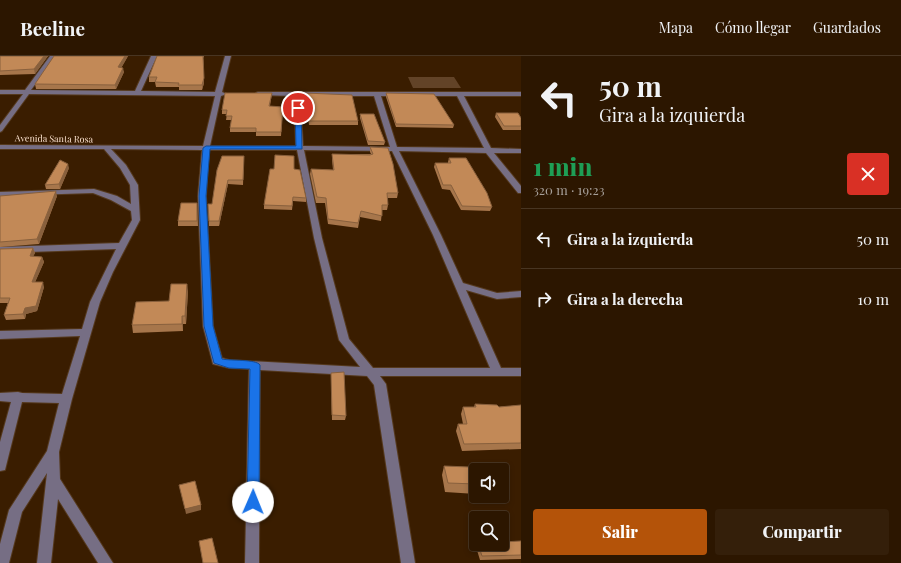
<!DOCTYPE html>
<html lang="es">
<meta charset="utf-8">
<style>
body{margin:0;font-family:"Playfair Display",serif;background:#341f0a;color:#f1f3f6;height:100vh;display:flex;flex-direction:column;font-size:15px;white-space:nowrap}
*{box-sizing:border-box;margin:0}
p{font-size:13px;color:#a69f99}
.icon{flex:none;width:22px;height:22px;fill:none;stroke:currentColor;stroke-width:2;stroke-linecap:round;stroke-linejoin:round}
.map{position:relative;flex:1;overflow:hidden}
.sheet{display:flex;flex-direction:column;background:#2c1600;width:380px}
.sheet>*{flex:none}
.top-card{background:#2c1600;color:#f1f3f6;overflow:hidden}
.tools{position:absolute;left:469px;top:407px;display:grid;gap:8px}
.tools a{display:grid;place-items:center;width:40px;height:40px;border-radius:4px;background:#2c1600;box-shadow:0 2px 6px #0003,0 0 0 1px #483522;font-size:20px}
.pin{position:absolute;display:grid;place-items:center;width:34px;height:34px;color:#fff;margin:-17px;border:2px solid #fff;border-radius:50%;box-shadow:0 1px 4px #0007}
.me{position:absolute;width:44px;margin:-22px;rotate:1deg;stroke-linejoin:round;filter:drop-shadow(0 0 3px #0008)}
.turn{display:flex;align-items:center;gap:14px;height:84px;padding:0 12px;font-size:18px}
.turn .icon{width:52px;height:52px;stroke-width:2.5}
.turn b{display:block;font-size:28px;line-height:34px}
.round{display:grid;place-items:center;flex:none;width:42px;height:42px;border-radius:4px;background:#341f0a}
.overview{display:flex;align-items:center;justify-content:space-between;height:68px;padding:0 12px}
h1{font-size:24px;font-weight:800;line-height:30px;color:#1e9e55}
.action{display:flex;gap:8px;margin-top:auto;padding:8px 12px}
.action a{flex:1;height:46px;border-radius:4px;background:#b45309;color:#fff;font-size:16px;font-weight:800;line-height:46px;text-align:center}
.action a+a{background:#341f0a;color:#f1f3f6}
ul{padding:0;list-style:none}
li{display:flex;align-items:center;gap:12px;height:60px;padding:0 12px;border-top:1px solid #483522}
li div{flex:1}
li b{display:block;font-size:15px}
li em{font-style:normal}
header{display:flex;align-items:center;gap:24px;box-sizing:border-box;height:56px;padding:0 20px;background:#2c1600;border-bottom:1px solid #483522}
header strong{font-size:19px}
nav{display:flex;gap:22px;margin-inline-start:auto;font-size:14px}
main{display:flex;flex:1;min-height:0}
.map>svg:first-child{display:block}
</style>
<header>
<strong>Beeline</strong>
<nav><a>Mapa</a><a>Cómo llegar</a><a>Guardados</a></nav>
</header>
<main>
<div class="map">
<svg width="521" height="507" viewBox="0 0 521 507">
<rect width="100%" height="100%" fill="#3a1d00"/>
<path fill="#624327" d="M408,21H454L461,32H413Z"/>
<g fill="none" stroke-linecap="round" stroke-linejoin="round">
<g stroke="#55391d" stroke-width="2">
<path id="minor" d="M50,0H56L31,34L135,35L151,0H157L141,35L215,36L225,0H231L222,36L227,38L221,40L210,90H296L294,40L256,39V37L258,36H521V40H464L491,92L521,93V97H494L521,130V137H518L486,97L399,95L441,179L463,227L497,237L521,235V241L497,243L466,234L501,312H521V320H380L386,328L415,507H401L374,329L367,320L260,314L259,507H245L249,313L229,312L213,308L203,270L198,140L202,94L111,93L126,109L138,129L140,164L113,216L100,246L72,343L59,396L60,423L113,507H98L58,443L51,507H37L47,417L22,456L9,507H0V488L9,454L47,395L59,347L22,346L5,414L0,415V386L11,346L0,345V337L18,336L22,337L62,338L80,280L0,283V275L82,273L90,246L116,193L0,197V191L119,187L132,164L131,155L111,144L93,137L0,140V136L94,133L117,140L131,148L130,129L120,112L104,93H0V89L203,90L215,40L29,38L2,75L0,76V69L23,38H0V34H25ZM300,40H374L390,91L303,90ZM381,40H457L484,92L397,91ZM209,94H297L314,182L339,284L360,311L229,304L222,302L213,270L206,140ZM304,94L392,95L433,179L490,312H373L349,283L322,182Z"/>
</g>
<use href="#minor" fill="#766e84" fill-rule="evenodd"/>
</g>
<path fill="#a7764b" d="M0,0H48L35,18L0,19Z
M128,0L121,12L124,16L116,33H36L35,28Z
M157,0H204L203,2L204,27L202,34H179V31H156L155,26H149V21Z
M272,37L270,50L283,51L281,80H256V76H230V72L232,64H226L227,58H222V54Z
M305,37L358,65V69H309L305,40Z
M386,37L454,69L453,72L396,71L386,41Z
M496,57L521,62V74H503L495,61Z
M360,58L385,86L384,89H368L360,62Z
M370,91L398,137L397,142H387L388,149L387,154H382L381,165L360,161L358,172L328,168L325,147H316L310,118L311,113L333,114L332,103V98H371L370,96Z
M244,100L243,129L228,128L219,170H209L208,148H212Z
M449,102L492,151L490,155L461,154L450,134L442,133L434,111L435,107H448V106Z
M69,112L60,133H46L45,129Z
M294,113L306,142V146L293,145L292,154L264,153V149Z
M0,140H57L39,188L0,191Z
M197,147L198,170H178V165Z
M33,192L35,197L33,200L42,201L44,206L35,226L44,231L37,255L26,258L25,263L6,264L4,259L8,247H0V193Z
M188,235L186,268H183V275L133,277L132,269L169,245Z
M331,317L346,360L345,364H332L331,321Z
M475,348L499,351L521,349V393L462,395L456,375L458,368H463L461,358L463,351H474Z
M444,410L476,414V438L445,436L442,419Z
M521,485V503L480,504L476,491L477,488H502Z"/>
<path fill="#88603d" d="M44,0H48L35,18L34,13Z
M125,0H128L119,16L118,11Z
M203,0H204L203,2L204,27L202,34Z
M123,12L124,16L116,33L115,29Z
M68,108L69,112L60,133L59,128Z
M228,124V128L219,170V165Z
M56,135L57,140L39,188L37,183Z
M33,192L35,197L31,205L30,200Z
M42,201L44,206L33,231L32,226Z
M43,226L44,231L37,255L26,258L25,263L23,258L25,252Z
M187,228L188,235L186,268L185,260Z
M182,260L183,268V275L182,268Z
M201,449V454L186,458L185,453Z"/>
<path fill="#c28957" stroke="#88603d" d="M0,0H44L34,13L0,15Z
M54,0H125L118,11L123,12L115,29L35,28Z
M157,0H203L204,22L202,29H178L179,27L155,26L157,21H149Z
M225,37H272L269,50L283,51L281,76H256V72H230L232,60H226L227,54H222Z
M305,37L352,39L358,65H309Z
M386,37L434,38L454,69L396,68Z
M496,57H518L521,62V70H504Z
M360,58H374L385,86L368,85Z
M370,91L388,92L393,108L398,137H387L388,149H382V160L361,155L358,167L328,163L326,142L317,141L311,113L334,114L332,98L370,99L373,98Z
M275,99L294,100V113L300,114L306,142L293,141L292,150L264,149L270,113H274Z
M222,100H244L243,124H228L219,165H209L208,148H212L217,114Z
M449,102H466L487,137L492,151L462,150L451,129H443L435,107H451Z
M60,104L68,108L59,128L45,129Z
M56,135L37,183L0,186V140Z
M181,147H197V165H178Z
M33,192L30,200L42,201L32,226H43L36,250L25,252L23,258L4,259L10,242H0V193Z
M171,228H187L185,260H182V268L132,269L136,246L169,245Z
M344,316L346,360L332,359L331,317Z
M475,348L497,349L499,351L521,349V387L464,388L458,368H467L463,351H476Z
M444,410L494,412V414H476V428L448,427Z
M195,425L201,449L185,453L179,429Z
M212,482L218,507H203L199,485Z
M521,485V499L482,500L478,488H502V486Z"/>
<path fill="#1a73e8" stroke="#114b97" d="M298,50L301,52L302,93H210L206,140L213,270L222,303C231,305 256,303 260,309L259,446L257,450L253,452L248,450L247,446L250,313L229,312L214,307L204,270L199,140L203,92L206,90H296L295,52Z"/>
<g text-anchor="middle" stroke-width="4" stroke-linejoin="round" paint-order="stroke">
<g font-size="9" fill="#fce3cf" stroke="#3a1d00">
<text transform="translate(54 83) rotate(1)" y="3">Avenida Santa Rosa</text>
</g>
</g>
</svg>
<div class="tools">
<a><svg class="icon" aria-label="sound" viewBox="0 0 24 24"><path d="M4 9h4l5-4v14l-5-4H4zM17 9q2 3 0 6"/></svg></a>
<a><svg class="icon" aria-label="search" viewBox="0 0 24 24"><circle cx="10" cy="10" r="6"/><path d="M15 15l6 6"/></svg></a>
</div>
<div class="pin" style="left:298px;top:52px;background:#d93025"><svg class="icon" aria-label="arrive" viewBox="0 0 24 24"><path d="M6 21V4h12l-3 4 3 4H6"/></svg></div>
<svg class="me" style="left:253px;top:446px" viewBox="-20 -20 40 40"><circle r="19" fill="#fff"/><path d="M0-13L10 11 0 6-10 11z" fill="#1a73e8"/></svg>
</div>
<section class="sheet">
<div class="top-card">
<div class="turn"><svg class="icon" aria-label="left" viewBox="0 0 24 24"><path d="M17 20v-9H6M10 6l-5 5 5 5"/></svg><div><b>50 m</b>Gira a la izquierda</div></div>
</div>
<div class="overview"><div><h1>1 min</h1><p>320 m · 19:23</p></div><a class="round" style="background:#d93025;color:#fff"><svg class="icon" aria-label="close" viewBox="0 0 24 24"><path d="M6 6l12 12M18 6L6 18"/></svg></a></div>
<ul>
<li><svg class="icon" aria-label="left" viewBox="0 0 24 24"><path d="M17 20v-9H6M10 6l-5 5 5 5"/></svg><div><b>Gira a la izquierda</b></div><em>50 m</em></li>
<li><svg class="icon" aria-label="right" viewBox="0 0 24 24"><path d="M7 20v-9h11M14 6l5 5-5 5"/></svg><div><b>Gira a la derecha</b></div><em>10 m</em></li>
</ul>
<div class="action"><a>Salir</a><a>Compartir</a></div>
</section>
</main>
